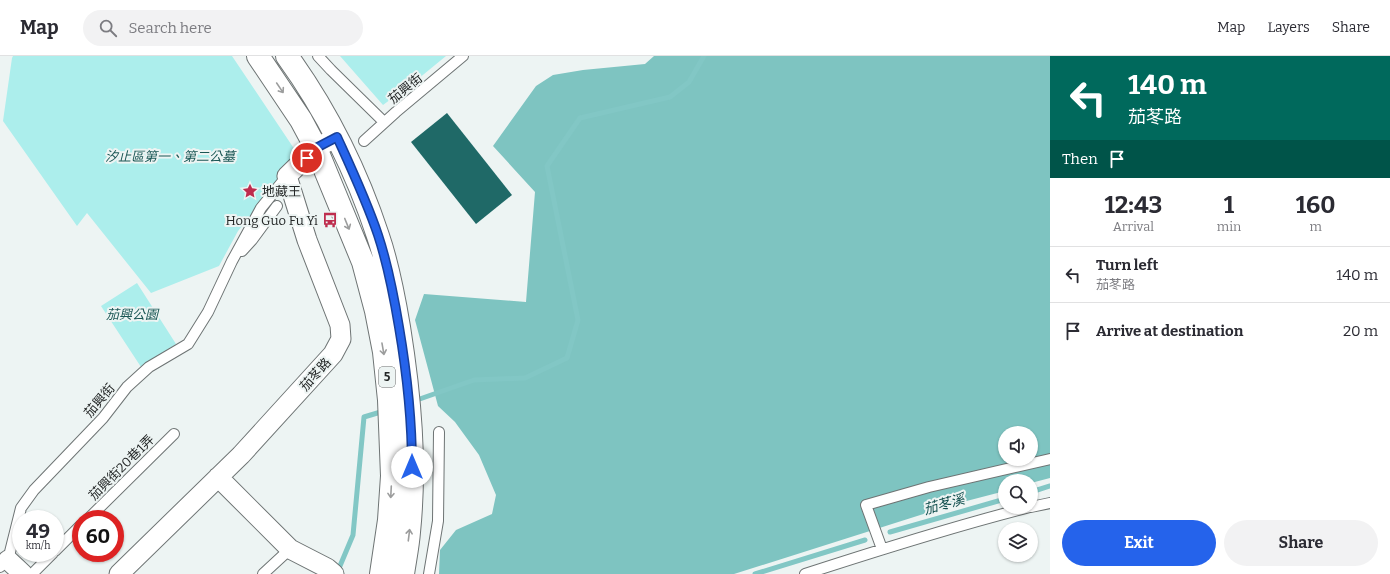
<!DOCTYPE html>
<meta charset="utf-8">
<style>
body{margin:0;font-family:Bitter,"Noto Sans TC",serif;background:#f2f2f3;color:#2b2b33;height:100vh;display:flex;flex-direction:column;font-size:15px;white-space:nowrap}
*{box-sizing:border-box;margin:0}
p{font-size:13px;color:#7c7c81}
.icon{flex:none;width:22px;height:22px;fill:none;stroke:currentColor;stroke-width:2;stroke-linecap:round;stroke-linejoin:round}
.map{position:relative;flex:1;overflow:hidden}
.panel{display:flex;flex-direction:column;background:#fff;width:340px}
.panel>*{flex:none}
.top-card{background:#00695c;color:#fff;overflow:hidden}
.controls{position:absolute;left:998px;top:370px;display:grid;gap:8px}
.controls a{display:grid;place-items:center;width:40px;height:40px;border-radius:50%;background:#fff;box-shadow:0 1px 3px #0004;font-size:20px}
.speed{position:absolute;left:12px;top:454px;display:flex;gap:8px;font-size:20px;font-weight:700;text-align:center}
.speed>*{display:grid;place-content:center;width:52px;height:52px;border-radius:50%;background:#fff;box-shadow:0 1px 3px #0004;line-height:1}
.speed small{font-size:10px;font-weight:400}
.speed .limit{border:6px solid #d22;background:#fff;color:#111}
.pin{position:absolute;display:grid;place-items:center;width:34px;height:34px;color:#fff;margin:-17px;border:2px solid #fff;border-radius:50%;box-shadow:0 1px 4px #0007}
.me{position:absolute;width:44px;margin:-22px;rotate:0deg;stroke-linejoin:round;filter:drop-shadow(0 0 3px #0008)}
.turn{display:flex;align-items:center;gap:14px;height:84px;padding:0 12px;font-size:18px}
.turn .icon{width:52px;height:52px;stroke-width:2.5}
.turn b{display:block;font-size:28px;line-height:34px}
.then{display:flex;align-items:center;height:38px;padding:0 12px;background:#0003;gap:8px;font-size:15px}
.eta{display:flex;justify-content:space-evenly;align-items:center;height:68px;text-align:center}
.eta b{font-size:24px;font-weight:700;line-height:28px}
.action{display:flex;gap:8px;margin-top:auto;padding:8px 12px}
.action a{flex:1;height:46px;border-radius:24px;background:#2563eb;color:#fff;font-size:16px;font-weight:700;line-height:46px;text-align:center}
.action a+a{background:#f2f2f3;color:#2b2b33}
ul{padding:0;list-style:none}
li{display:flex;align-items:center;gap:12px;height:56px;padding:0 12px;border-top:1px solid #e1e1e2}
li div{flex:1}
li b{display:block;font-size:15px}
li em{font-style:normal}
header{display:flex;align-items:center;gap:24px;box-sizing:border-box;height:56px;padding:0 20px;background:#fff;border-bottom:1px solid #e1e1e2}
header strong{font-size:19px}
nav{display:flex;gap:22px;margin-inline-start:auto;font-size:14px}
.search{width:280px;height:36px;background:#f2f2f3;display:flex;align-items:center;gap:10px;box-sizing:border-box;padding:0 14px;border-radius:22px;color:#7c7c81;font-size:15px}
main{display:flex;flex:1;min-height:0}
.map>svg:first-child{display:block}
</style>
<header>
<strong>Map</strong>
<div class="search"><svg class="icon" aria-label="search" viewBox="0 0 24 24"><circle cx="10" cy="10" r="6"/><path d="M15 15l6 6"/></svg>Search here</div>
<nav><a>Map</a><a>Layers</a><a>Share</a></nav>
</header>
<main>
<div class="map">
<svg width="1050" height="518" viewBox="0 0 1050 518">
<rect width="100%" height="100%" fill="#edf4f3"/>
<path fill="#aceeec" d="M13,0H232L299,100L238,175L219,210L151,237L87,157L77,170L3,65L12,2Z
M340,0H446L418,23L383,49Z
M137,227L176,288L141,311L101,250Z"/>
<path fill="#7ec4c1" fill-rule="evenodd" d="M654,0H1050V422L1031,427V425H1005V435L955,448L734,518H439L440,494L456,474L492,458L496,439L479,399L455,366L438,350L415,264L424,238L526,246L535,136L493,90L536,30L553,19L583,14L645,8ZM1005,377H1031V403H1005Z"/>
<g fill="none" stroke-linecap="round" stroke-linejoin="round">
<path stroke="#82c7c5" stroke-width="5" d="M414,345L474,324L525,322L567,302L578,264L547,110L580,62L670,41L689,26L704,0
M1031,436L1050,430
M890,476L1005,443
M337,517L353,479L364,361L384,355
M755,518L865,484"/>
</g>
<path fill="#1f6967" d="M447,57L512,139L476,168L411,86Z"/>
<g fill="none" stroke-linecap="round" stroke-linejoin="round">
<g stroke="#6e7474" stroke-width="12">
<path id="service" d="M318,0L331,14L384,66
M364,85L396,56L463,0
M242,195L252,184L277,150
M1031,451L1050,447
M88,463L174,378
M882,493L866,449L929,431L1050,403
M55,495L81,469
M0,511L8,504L21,452L34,434L103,362L127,331L149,311L188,288L208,256L232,205L261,152L287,120
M32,518L53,497
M263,518L290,493
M429,518L438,465L439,376
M805,518C879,494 954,470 1030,451"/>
</g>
<g stroke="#6e7474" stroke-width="21">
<path id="minor" d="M218,421L290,493L327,512L334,518
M8,504L23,518
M119,518L241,399L333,298L341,283L340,269L307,184L287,120L316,92L337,81"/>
</g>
<g stroke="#6e7474" stroke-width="24">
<path id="primary" d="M258,0L301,64L316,92L363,206L376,255L384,296L389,344L392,420L389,464L381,518
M287,0C326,54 357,116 378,180C388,209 394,241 399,271C410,340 416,407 409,476C408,490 405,504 403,518"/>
</g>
<use href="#service" stroke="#fff" stroke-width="10"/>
<use href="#minor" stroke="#fff" stroke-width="19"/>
<use href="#primary" stroke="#fff" stroke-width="22"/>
</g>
<defs><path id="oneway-shaft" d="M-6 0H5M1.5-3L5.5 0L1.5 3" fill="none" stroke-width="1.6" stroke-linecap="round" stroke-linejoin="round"/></defs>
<g stroke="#9c9d9d">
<use href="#oneway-shaft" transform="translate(280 32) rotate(56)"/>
<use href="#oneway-shaft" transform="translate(347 168) rotate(68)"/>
<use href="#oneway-shaft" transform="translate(383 293) rotate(80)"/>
<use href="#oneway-shaft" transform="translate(391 436) rotate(93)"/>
<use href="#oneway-shaft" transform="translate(409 479) rotate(-83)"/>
</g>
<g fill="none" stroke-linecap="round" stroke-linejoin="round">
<g stroke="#184099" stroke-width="10">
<path id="route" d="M307,102L316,92L337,81C352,114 367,146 378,179C388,209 394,241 399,271C407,318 412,364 412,411"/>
</g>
<use href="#route" stroke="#2563eb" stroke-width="7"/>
</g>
<defs>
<g id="sight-bare" transform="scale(1.2)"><path d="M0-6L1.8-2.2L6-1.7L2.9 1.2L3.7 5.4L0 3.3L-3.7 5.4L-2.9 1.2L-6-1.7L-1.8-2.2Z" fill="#be2d4e" stroke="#edf4f3" stroke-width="2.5" paint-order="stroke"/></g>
<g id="bus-bare" transform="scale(1.2)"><path d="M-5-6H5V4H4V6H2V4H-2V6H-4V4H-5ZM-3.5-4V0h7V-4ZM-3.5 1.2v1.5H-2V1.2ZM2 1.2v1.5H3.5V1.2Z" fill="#be2d4e" stroke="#edf4f3" stroke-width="2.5" paint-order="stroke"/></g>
</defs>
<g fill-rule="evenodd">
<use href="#sight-bare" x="250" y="135"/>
<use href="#bus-bare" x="330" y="164"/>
</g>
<g text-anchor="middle" stroke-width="4" stroke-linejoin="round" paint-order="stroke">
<rect fill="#edf4f3" stroke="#606464" stroke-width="1" x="379" y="311" width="16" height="20" rx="3"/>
<g font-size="12" font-weight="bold" fill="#232626">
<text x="387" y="325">5</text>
</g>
<g font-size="13" fill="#232626" stroke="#edf4f3">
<text transform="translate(405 32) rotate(-39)" y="5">茄興街</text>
<text transform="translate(315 318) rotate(-48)" y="5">茄苳路</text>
<text transform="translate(99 344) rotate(-50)" y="5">茄興街</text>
<text transform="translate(121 411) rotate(-45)" y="5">茄興街20巷1弄</text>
</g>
<g font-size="13" font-style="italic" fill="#1b5755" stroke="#edf4f3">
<text x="170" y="105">汐止區第一、第二公墓</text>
<text x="132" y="263">茄興公園</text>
</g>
<g font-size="13" fill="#232626" stroke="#edf4f3" text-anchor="start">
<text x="262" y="140">地藏王</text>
<text x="318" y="169" text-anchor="end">Hong Guo Fu Yi</text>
</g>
<g font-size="14" font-style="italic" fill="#114f4e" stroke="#edf4f3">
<text transform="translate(944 448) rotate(-16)" y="5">茄苳溪</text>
</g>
</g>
</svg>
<div class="controls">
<a><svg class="icon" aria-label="sound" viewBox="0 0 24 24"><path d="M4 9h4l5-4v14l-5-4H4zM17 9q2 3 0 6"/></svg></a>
<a><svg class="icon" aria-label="search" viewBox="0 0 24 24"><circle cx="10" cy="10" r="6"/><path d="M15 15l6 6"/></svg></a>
<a><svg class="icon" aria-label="layers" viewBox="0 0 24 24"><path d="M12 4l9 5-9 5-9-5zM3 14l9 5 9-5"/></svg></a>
</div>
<div class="speed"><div>49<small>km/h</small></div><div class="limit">60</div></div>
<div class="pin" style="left:307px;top:102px;background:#d93025"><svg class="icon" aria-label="arrive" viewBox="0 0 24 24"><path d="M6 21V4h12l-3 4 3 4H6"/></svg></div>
<svg class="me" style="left:412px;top:411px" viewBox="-20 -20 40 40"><circle r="19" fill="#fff"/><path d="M0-13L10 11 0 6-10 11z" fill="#2563eb"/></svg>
</div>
<section class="panel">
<div class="top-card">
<div class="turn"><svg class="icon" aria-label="left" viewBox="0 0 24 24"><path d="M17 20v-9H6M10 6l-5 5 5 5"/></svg><div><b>140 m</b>茄苳路</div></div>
<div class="then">Then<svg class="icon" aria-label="arrive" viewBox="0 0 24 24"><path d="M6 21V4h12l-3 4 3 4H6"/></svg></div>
</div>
<div class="eta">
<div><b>12:43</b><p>Arrival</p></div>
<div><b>1</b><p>min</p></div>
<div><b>160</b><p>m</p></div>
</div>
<ul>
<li><svg class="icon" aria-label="left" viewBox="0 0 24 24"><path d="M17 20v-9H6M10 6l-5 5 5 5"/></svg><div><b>Turn left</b><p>茄苳路</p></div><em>140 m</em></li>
<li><svg class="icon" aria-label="arrive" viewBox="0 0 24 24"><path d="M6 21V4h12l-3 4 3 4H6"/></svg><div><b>Arrive at destination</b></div><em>20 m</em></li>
</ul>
<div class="action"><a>Exit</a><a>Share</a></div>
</section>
</main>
